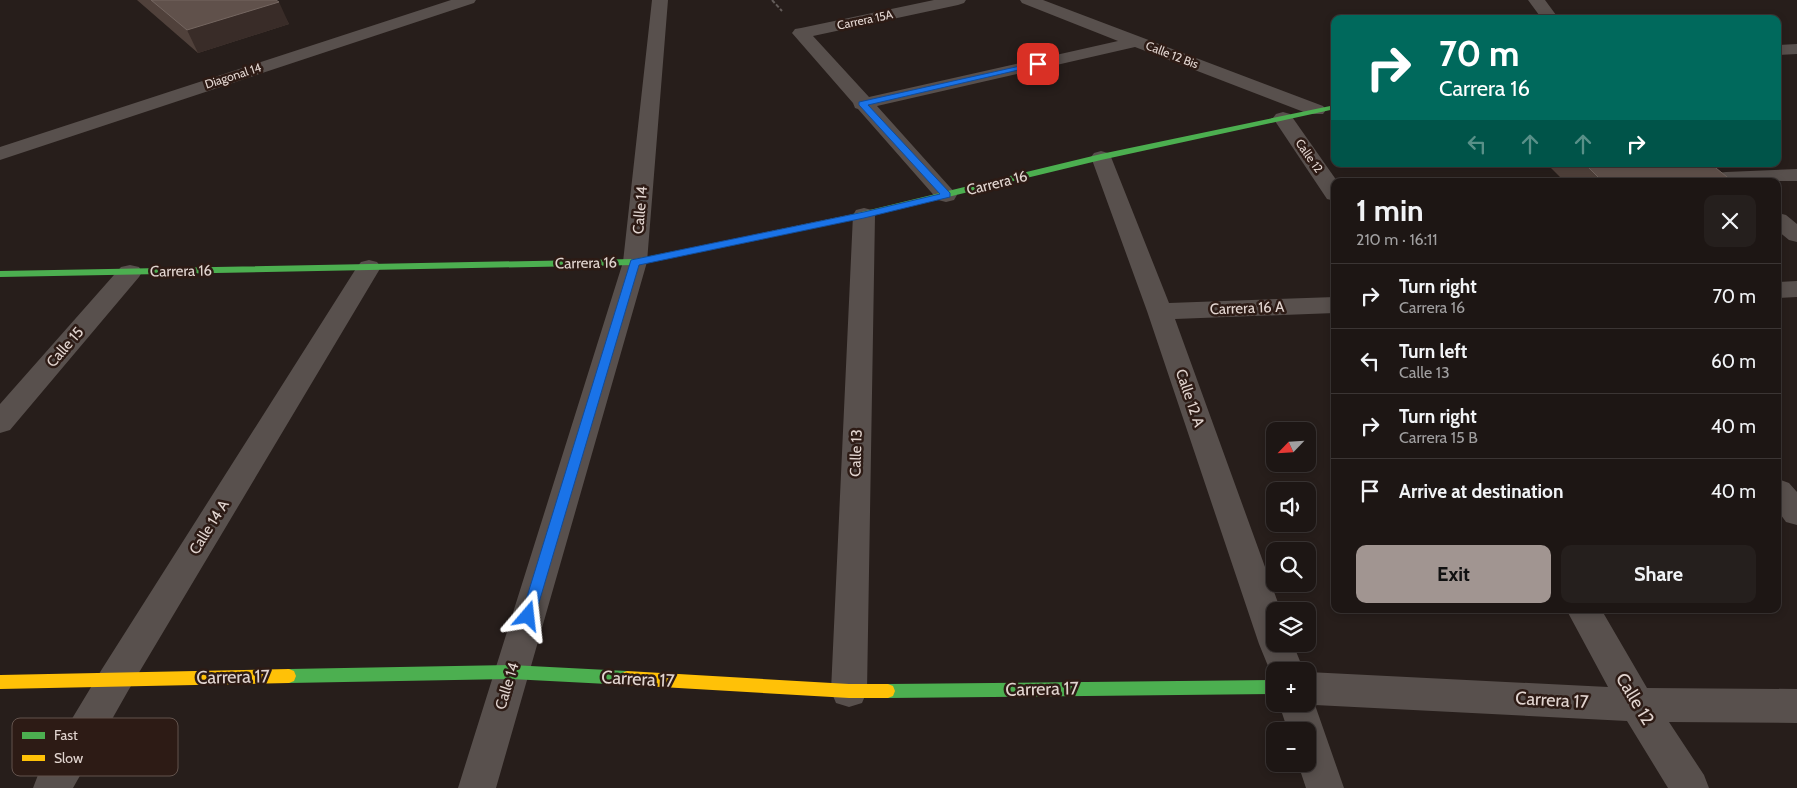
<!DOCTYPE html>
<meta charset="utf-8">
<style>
body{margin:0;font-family:Cabin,sans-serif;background:#251f1d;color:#f1f3f6;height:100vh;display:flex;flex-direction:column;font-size:19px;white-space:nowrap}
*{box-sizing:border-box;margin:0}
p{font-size:16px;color:#a09fa0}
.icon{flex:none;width:28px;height:28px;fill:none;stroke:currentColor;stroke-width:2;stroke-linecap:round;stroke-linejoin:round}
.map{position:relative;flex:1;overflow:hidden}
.side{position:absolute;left:1331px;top:178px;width:450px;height:435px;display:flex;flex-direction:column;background:#1d1614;border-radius:10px;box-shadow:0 2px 8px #0003,0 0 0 1px #3b3534}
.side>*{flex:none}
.guide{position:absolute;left:1331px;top:15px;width:450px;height:152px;border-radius:10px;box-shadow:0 2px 8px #0003,0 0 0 1px #3b3534;background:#00695c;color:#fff;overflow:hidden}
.needle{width:32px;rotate:245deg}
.buttons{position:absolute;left:1266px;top:422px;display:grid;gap:10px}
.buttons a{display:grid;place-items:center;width:50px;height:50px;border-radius:10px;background:#1d1614;box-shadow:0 2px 8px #0003,0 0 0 1px #3b3534;font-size:25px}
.pin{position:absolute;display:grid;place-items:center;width:42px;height:42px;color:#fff;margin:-21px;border-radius:10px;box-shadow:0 2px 8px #0006}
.me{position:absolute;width:55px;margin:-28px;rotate:17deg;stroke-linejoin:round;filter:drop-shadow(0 0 4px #0008)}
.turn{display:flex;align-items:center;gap:18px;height:105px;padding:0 25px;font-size:22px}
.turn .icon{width:65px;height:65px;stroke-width:2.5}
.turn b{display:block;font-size:35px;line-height:42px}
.lanes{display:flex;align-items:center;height:48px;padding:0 25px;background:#0003;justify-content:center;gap:25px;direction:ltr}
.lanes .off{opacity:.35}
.round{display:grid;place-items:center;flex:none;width:52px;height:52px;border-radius:10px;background:#251f1d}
.summary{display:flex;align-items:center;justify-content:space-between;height:85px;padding:0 25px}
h1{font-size:30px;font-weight:700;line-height:38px}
.primary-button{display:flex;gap:10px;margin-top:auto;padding:10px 25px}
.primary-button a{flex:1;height:58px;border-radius:10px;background:#a19591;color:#111;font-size:20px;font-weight:700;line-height:58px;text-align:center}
.primary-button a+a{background:#251f1d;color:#f1f3f6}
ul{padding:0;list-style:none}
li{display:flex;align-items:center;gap:15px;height:65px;padding:0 25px;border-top:1px solid #3b3534}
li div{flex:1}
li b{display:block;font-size:19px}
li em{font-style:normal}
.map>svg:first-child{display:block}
</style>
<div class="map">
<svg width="1797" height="788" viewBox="0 0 1797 788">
<rect width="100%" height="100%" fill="#271e1b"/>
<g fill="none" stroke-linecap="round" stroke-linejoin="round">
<path stroke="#635c59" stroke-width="2" stroke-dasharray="4 2" stroke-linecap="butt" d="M772,0L782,11"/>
<path fill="#58504d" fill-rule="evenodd" d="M451,0H476L474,3L0,160V147Z
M652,0H668L647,262L496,788H458L623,262Z
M934,0H966L964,3L958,5L813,36L869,97L1118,41L1022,3L1020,0H1043L1323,106L1326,110L1323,114H1309L1135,47L877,106L957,195L954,200L946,202L938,200L858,109L855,108L853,103L792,33L795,29L801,28Z
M1528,0H1545L1559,19H1542Z
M1797,44V54L1778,55V45Z
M1283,112L1290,114L1337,181H1335V201L1327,199L1273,118L1276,114Z
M1101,151L1108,153L1111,157L1169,303L1335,297V313L1175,319L1281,611H1275V644H1293L1304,671H1275V683L1259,644L1147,311L1091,157L1094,153Z
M1797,169V181H1718L1715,178L1718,173L1726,172Z
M864,208L872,210L875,215L867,691L862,703L849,707L836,703L831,691L853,215L856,210Z
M1778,213L1786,215L1797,224V242L1789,240L1778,231Z
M369,260L377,262L381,267L128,691L73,788H33L38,775L102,669L357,267L361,262Z
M130,265L139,267L142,272L139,277L10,430L0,433V404L121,267Z
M1797,281V297L1778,298V282Z
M1778,479L1789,483L1797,492V525L1786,522L1778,511Z
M1566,609H1601L1647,688L1797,689V723L1669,722L1704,775L1709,788H1668L1627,721L1315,705L1344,788H1306L1298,764H1308V731H1288L1279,704H1308V672L1608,687Z"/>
<path fill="#4caf50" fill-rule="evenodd" d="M1335,105V109L1101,160L849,221L844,218L849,215L1101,154Z
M690,248L693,249L695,251L693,253L635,265L0,277V271L635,259Z
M511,665L627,671L632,673L634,678L632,683L627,685L511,679L289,683L284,681L282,676L284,671L289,669Z
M1275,680V694L888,698L883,696L881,691L883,686L888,684Z"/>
<path fill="#ffc107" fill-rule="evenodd" d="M849,215L854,218L852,220L690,254L685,251L690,248Z
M289,669L294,671L296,676L294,681L289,683L0,689V675Z
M627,671L849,684H888L893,686L895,691L893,696L888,698H849L627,685L622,683L620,678L622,673Z"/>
</g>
<path fill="#50413b" d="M137,0H276L289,24L198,53Z
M1547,164H1711L1732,181H1564Z"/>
<path fill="#392c28" d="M279,2L289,24L198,53L187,30Z"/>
<path fill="#60514b" stroke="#746660" d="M151,0H276L279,2L187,30Z
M1585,164H1711L1732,181H1602Z"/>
<path fill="#1a73e8" stroke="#114b97" d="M1038,62H1040V65L868,105L950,193V197L864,218L639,265L535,616L533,621L528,622L523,621L521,616L631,260L864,212L940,194L859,105V102Z"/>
<g text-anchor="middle" stroke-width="5" stroke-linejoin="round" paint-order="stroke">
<g font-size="12" fill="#e2d5d0" stroke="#2d1b15">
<text transform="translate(865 20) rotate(-12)" y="4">Carrera 15A</text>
<text transform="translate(1172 55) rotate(21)" y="4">Calle 12 Bis</text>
<text transform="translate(233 76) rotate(-18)" y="4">Diagonal 14</text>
<text transform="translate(1309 156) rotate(55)" y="4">Calle 12</text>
</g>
<g font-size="15" fill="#e2d5d0" stroke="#2d1b15">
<text transform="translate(997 183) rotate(-14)" y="5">Carrera 16</text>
<text transform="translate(640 210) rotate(-85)" y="5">Calle 14</text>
<text transform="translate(586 263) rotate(-1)" y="5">Carrera 16</text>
<text transform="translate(181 271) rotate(-1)" y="5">Carrera 16</text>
<text transform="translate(1247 308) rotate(-2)" y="5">Carrera 16 A</text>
<text transform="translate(65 347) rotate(-49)" y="5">Calle 15</text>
<text transform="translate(1190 398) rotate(71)" y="5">Calle 12 A</text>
<text transform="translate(856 453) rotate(-88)" y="5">Calle 13</text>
<text transform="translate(209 527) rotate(-58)" y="5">Calle 14 A</text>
<text transform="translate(507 686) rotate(-73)" y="5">Calle 14</text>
</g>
<g font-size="18" fill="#e2d5d0" stroke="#2d1b15">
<text transform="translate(233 677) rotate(-1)" y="6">Carrera 17</text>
<text transform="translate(638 679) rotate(3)" y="6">Carrera 17</text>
<text transform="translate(1042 689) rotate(-1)" y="6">Carrera 17</text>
<text transform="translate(1635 699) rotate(59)" y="6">Calle 12</text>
<text transform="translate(1552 700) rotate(3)" y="6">Carrera 17</text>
</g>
</g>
<rect x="12" y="718" width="166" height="58" rx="8" fill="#2d1b15" stroke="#63534d" stroke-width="1"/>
<rect x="22" y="732" width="23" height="7" fill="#4caf50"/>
<rect x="22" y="755" width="23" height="6" fill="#ffc107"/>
<g font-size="14" fill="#e2d5d0">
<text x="54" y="740">Fast</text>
<text x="54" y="763">Slow</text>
</g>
</svg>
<div class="buttons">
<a><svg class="needle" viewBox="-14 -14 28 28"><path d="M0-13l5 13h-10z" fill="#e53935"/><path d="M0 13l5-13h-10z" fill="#a09fa0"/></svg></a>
<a><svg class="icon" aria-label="sound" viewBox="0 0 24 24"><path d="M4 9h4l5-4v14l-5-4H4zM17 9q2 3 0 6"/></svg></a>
<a><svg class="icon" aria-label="search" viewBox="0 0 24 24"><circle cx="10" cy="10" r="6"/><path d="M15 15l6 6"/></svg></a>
<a><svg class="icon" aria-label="layers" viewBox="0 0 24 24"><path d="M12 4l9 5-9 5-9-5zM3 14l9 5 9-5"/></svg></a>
<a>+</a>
<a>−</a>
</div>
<div class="pin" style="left:1038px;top:64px;background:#d93025"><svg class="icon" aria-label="arrive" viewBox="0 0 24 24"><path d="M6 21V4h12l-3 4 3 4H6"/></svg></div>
<svg class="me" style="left:528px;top:616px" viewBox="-20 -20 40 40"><path d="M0-17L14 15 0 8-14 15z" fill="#1a73e8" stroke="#fff" stroke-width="4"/></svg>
<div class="guide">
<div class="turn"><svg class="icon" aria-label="right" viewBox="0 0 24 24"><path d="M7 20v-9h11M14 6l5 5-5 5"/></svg><div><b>70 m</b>Carrera 16</div></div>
<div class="lanes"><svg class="icon off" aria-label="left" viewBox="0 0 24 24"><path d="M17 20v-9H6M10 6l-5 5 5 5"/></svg><svg class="icon off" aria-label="ahead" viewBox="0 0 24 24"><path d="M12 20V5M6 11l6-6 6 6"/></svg><svg class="icon off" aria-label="ahead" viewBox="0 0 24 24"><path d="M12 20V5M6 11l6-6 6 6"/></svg><svg class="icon" aria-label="right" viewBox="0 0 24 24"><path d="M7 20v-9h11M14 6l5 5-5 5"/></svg></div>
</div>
<section class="side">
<div class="summary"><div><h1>1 min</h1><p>210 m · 16:11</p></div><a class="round"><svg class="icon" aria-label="close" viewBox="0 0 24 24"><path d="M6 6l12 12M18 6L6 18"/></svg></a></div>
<ul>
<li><svg class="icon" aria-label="right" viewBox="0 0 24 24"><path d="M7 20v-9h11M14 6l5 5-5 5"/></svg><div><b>Turn right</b><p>Carrera 16</p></div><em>70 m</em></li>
<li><svg class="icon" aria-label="left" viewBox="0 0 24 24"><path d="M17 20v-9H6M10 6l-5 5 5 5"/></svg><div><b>Turn left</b><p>Calle 13</p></div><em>60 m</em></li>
<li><svg class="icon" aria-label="right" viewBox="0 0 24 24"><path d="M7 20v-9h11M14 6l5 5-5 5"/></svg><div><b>Turn right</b><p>Carrera 15 B</p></div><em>40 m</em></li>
<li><svg class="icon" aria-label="arrive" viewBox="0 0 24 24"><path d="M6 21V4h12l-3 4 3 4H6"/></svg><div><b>Arrive at destination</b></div><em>40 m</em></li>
</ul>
<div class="primary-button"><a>Exit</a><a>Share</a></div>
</section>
</div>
